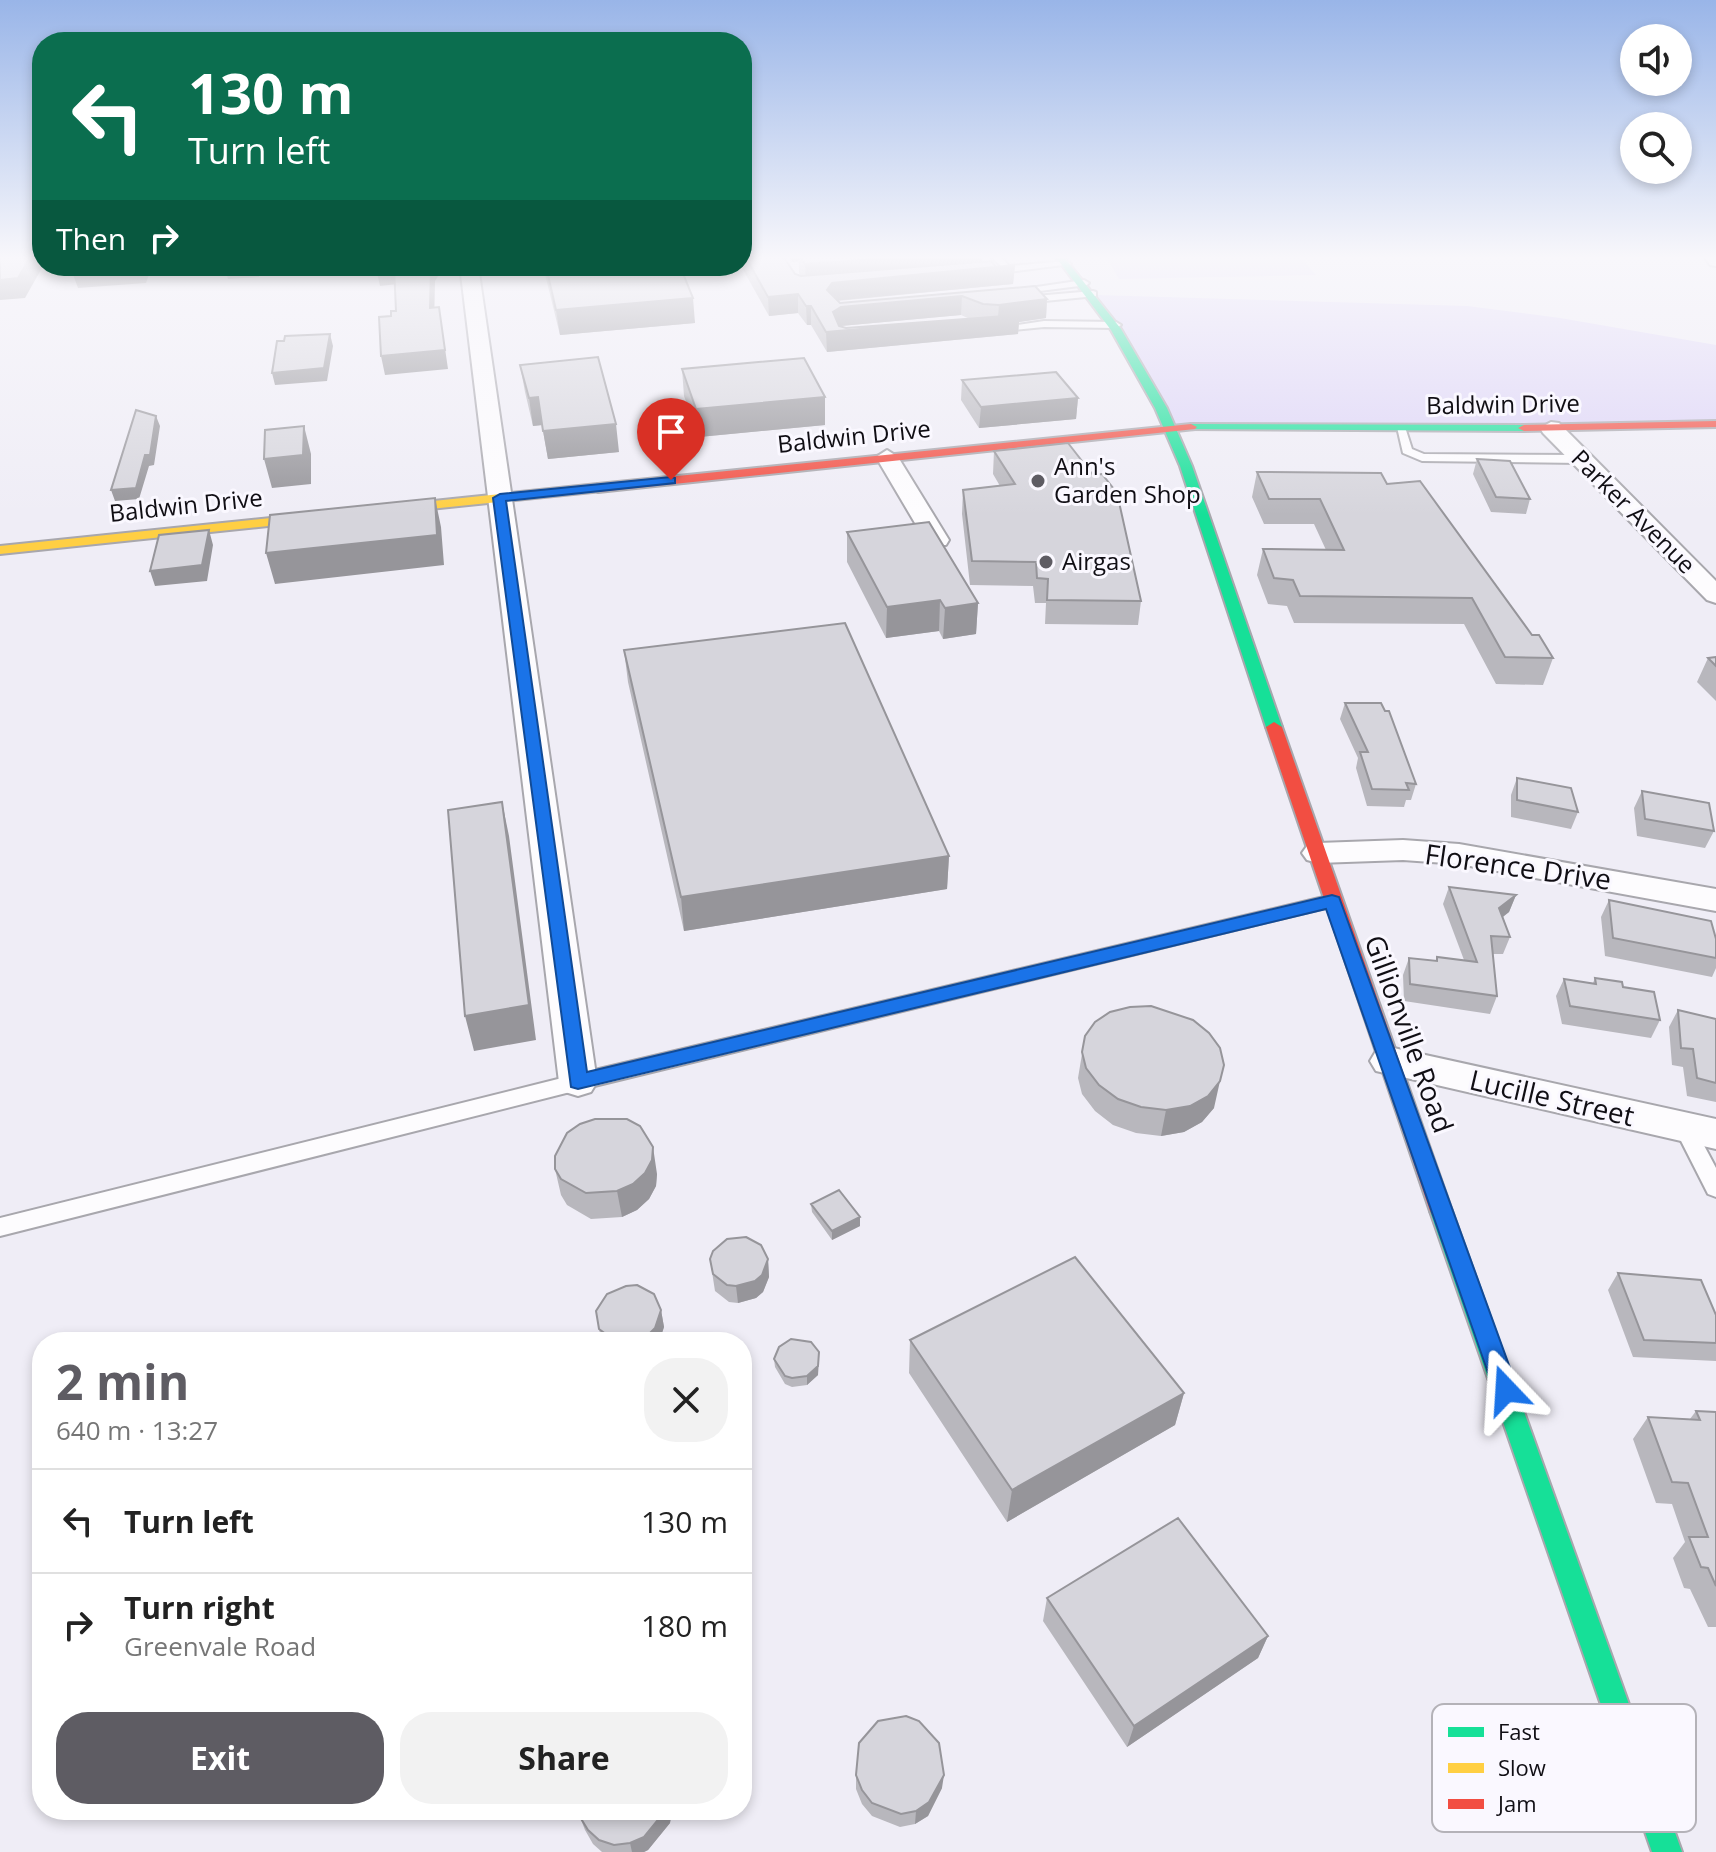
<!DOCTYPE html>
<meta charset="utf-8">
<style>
body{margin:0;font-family:"Open Sans",sans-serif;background:#f2f2f2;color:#222;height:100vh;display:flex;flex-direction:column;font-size:30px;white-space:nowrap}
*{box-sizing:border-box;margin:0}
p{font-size:26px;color:#767676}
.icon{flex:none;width:44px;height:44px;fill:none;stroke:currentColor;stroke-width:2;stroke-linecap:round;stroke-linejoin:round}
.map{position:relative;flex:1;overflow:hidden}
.sheet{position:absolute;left:32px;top:1332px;width:720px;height:488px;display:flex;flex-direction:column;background:#fff;border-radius:32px;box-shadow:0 4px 12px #0003}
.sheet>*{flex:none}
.hud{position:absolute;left:32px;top:32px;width:720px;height:244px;border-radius:32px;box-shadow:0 4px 12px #0003;background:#0b6e4f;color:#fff;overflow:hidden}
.tools{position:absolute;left:1620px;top:24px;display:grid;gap:16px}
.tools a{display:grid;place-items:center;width:72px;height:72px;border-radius:50%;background:#fff;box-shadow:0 4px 12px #0003;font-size:40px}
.pin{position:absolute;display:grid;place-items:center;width:68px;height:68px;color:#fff;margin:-82px -34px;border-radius:50% 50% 50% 0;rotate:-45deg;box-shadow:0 0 8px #0007}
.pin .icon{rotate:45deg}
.me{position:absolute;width:88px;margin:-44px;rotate:340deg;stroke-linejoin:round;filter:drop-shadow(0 0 6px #0008)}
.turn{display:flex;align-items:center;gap:28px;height:168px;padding:0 24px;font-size:36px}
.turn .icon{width:104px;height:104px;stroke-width:2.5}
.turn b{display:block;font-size:56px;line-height:68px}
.then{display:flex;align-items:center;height:76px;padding:0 24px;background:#0003;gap:16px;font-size:30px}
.round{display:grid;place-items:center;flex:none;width:84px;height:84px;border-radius:32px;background:#f2f2f2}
.summary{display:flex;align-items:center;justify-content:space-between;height:136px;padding:0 24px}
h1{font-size:48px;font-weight:700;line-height:60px;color:#5e5c63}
.action{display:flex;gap:16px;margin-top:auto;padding:16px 24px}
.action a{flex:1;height:92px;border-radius:32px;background:#5e5c63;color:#fff;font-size:32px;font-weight:700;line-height:92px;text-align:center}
.action a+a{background:#f2f2f2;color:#222}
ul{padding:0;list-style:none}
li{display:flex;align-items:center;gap:24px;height:104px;padding:0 24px;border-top:2px solid #e0e0e0}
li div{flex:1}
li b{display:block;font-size:30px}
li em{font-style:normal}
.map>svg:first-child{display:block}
</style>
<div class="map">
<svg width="1716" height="1852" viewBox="0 0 1716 1852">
<rect width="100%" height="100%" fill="#efedf6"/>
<path fill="#ddd4f7" d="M1106,256H1299L1316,275L1119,279Z
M1096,295L1467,306L1560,318L1716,345V423L1173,427Z"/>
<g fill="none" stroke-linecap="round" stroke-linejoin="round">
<g stroke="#a8a7ad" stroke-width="4">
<path id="lane" d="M991,256H1000L1009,266L1066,261L1071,264L1007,272Z
M1084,280L1089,283L1087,285L1015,294L1010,291Z
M1093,291L1096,292V296L1024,303L1019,300L1024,297Z
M1044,321L1116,322L1121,325L1116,328L1044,327L995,332L990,329Z
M1397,427H1405L1412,449L1424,454L1581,455L1587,459L1581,463L1422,461L1403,453Z
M1332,895L1338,897L1341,901L1338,905L578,1090L0,1236V1218L578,1074Z
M1684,1119L1691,1121L1716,1168V1197L1708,1194L1674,1127L1677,1121Z"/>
</g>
<g stroke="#a8a7ad" stroke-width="4">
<path id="street" d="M1704,256H1716V266L1710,265Z
M460,266H478L597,1082L591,1092L578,1096L565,1092L559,1082Z
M1551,422L1559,423L1716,581V603L1707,600L1543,433L1540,428Z
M887,450L898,457L949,540L946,545H928L925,540L876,457Z
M1403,840L1459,844L1716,889V911L1459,864L1403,860L1318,863L1307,860L1302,853L1307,846L1318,843Z
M1389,1047L1716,1119V1149L1376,1071L1370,1061L1376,1051Z"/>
</g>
<g stroke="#a8a7ad" stroke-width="4">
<path id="fast" d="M1055,256H1063L1121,329L1167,408L1192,466L1282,727L1279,730H1269L1266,727L1180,466L1155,408L1111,330Z
M1191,424L1524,425L1530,428L1524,431L1187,429L1185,427Z
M1441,1202L1449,1205L1452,1211L1682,1852H1652L1430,1211L1433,1205Z"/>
</g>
<g stroke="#a8a7ad" stroke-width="4">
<path id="slow" d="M598,484L604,488L602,491L0,554V546Z"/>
</g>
<g stroke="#a8a7ad" stroke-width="4">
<path id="jam" d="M1716,421V427L1524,431L1518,428L1524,425Z
M1191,424L1197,427L1195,429L598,492L592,488L598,484Z
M1274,722L1282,727L1452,1211L1449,1217L1441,1220L1433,1217L1430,1211L1266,727Z"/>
</g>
<use href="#lane" fill="#fdfcfe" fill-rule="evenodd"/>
<use href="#street" fill="#fdfcfe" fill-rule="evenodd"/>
<use href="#fast" fill="#16e098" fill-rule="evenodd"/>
<use href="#slow" fill="#ffcf43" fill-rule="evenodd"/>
<use href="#jam" fill="#f24e42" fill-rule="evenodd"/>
</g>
<path fill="#b8b7bd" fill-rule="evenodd" d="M742,256H783L795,274L801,276L799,273V261L792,262L787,256H982V262L996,267L1015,265L1013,284L838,301L840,303L1035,286L1047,299L1046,318L1019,322L1018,334L827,352L811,325H807L798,313L769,316L741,266ZM961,315L970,319L846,328L840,326Z
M543,266H680L695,323L560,335Z
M520,365L619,452L548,459L542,425L533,426L525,392Z
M682,369L825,425L699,437L684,396Z
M962,380L1078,398L1076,419L979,428L961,400Z
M994,451L1141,601L1138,625L1045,624L1046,603H1035L1033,586L970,585L962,514L963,490L1000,486L993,474Z
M1477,459L1530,499L1526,514L1491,512L1473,474Z
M1257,472L1387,484L1553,658L1543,685L1496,684L1464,624L1294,623L1287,606L1268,604L1257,575L1263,549L1326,550L1314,524H1264L1252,497Z
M847,532L978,603L976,634L943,639L939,631L886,638L847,562Z
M624,650L949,856L947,889L684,931L628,682Z
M1716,657V701L1697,682L1708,658Z
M1345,703L1416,784L1411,800H1406L1404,807L1367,806L1356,768L1358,758L1340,719Z
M1517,778L1578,812L1571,829L1511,817V795Z
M1642,791L1714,831L1705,848L1637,836L1634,808Z
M1449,887L1516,895L1509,912L1503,917L1510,937L1503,954H1493L1497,996L1490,1014L1404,1001L1403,975L1409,958L1436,961L1437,957L1464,960L1443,904Z
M1609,900L1716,939V968L1712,977L1605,956L1601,917Z
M1595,978L1660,1020L1651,1038L1562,1024L1556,996L1564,979L1593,983Z
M1678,1010L1716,1019V1102L1687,1096L1683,1067L1672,1065L1669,1027Z
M1085,1036L1214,1108L1202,1122L1184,1132L1161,1136L1136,1133L1113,1125L1095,1111L1082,1094L1078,1078Z
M555,1169L657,1174L656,1186L649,1199L637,1210L622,1217L591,1219L567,1205L561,1195Z
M811,1204L860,1226L832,1240L812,1212Z
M710,1259H768L769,1277L763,1292L756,1298L738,1303L729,1302L715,1291Z
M1618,1273L1716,1315V1361L1633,1357L1608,1290Z
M661,1310L664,1327L659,1342H602L599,1329Z
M910,1340L1184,1393L1175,1425L1007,1522L909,1373Z
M819,1352L818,1375L807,1385L792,1387L785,1384L775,1367L774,1359Z
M1696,1411L1716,1412V1627H1708L1690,1589L1684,1588L1673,1558L1685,1542L1672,1504L1656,1503L1633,1439L1648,1417L1690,1419Z
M1047,1598L1268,1636L1258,1658L1127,1747L1043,1621Z
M856,1775L942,1788L928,1816L915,1824L900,1827L872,1816L862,1804L856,1789Z
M580,1817L670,1823L648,1850L644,1852H602L593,1844L585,1830Z"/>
<path fill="#96959a" d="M31,256H42L43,266L25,298L0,300V280Z
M791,256H799V261L792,262Z
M918,256H982L981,269L1015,265L1013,284L832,301L827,290L832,283H806L805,264Z
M114,266H152L146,283L78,288L71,269Z
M224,266H262L259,277L228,279Z
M394,266L398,284L380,286L376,268Z
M431,266H445L435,281L434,326L430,308Z
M798,294V313L769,316L768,297Z
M962,296L961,315L841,326L833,331V312L841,307Z
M693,298L695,323L560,335L556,310Z
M1047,299L1046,318L1019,322L1018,334L827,352L826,332L998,317L999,305Z
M806,306H811V325H807Z
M439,307L448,369L385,375L381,356Z
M330,334L333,346L327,381L275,385L272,373Z
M538,397L542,425L533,426L529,398Z
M825,397V425L699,437L696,409Z
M1078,398L1076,419L979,428L981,407Z
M156,416L160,426L154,465L149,466L139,499L115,501L111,490Z
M616,424L619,452L548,459L543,431Z
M304,426L311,454V484L272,488L264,459Z
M435,498L441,527L444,565L275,584L266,553Z
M209,530L213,545L207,581L155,586L150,571Z
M940,600L939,631L886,638L887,607Z
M978,603L976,634L943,639L945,608Z
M502,802L509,836L536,1040L474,1051L465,1016Z
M949,856L947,889L684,931L681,897Z
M1516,895L1509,912L1492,925L1499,908Z
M1220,1081L1214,1108L1202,1122L1184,1132L1161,1136L1166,1110Z
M653,1147L657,1174L656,1186L649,1199L637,1210L622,1217L617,1191Z
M860,1217V1226L832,1240V1231Z
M768,1259L769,1277L763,1292L756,1298L738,1303L736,1286Z
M661,1310L664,1327L659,1342H625Z
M819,1352L818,1375L807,1385V1376Z
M1184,1393L1175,1425L1007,1522L1012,1490Z
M1268,1636L1258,1658L1127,1747L1134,1726Z
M944,1775L942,1788L928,1816L915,1824L916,1811Z
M666,1810H673L670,1823L648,1850L644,1852H632L630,1843Z"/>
<path fill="#d6d5dc" stroke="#96959a" stroke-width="2" d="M0,256H31L18,278L0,280Z
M745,256H783L795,274L801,276L991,261L996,267L1015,265L832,283L827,290L840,303L1035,286L1047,299L999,305L983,304L962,296L841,307L833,312L839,326L846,328L1019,315L826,332L811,306H806L798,294L768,297Z
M799,256H918L805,264Z
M73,266H114L71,269Z
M376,266H431L430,308L439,307L445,350L381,356L379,317L391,316V311H396L394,266L376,268Z
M546,266H680L693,298L556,310Z
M330,334L324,368L272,373L277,341H284L285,336Z
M598,357L616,424L543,431L538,397L529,398L520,365Z
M804,358L825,397L696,409L682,369Z
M1056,372L1078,398L981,407L962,380Z
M136,410L156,416L150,455H145L136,488L111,490Z
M304,426L303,455L264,459L265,430Z
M1068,443L1093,475L1102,474L1117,493L1141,601L1047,600L1048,579L1037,578L1036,562L972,561L963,490L1015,484L994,451Z
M1477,459L1510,461L1530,499L1496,497Z
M1257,472L1381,473L1387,484L1420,481L1532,635H1539L1553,658L1505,657L1472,598L1300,596L1293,580L1274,578L1263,549L1344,550L1320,499H1269Z
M435,498L437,535L266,553L270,515Z
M929,522L978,603L945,608L940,600L887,607L847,532Z
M209,530L202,565L150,571L159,535Z
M845,623L949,856L681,897L624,650Z
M1716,657V666L1708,658Z
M1345,703H1381L1385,711H1389L1416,784L1406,783L1409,790L1372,789L1360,752H1368Z
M1517,778L1571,788L1578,812L1517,800Z
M1642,791L1709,803L1714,831L1645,819Z
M502,802L529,1005L465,1016L448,810Z
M1449,887L1516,895L1499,908L1510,937L1491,936L1497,996L1410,984L1409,958L1437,961V957L1477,962Z
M1609,900L1711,921L1716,939V958L1613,938Z
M1595,978L1622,982L1623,987L1654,992L1660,1020L1570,1006L1564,979L1596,984Z
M1151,1006L1193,1020L1209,1033L1220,1048L1224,1065L1220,1081L1208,1096L1190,1106L1166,1110L1141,1107L1118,1099L1099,1085L1086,1068L1082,1052L1085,1036L1095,1022L1110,1012L1130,1007Z
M1678,1010L1716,1019V1083L1697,1078L1693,1049L1681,1048Z
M595,1119H627L640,1126L653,1147L652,1160L645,1173L633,1184L617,1191L586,1193L561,1179L555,1169V1156L567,1133L580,1124Z
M839,1190L860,1217L832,1231L811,1204Z
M746,1237L761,1245L768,1259L762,1275L755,1281L736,1286L727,1285L713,1274L710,1259L713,1251L727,1239Z
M1075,1257L1184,1393L1012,1490L910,1340Z
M1618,1273L1701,1280L1716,1315V1343L1644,1340Z
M637,1285L654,1294L661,1310L655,1328L647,1336L625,1342L614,1340L599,1329L596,1311L607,1294L626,1286Z
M791,1339L811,1342L819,1352L818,1366L807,1376L792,1378L785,1376L774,1359L779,1347Z
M1696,1411L1716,1412V1586L1708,1568L1701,1567L1689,1537H1708L1688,1483L1672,1482L1648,1417L1700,1420Z
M1178,1518L1268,1636L1134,1726L1047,1598Z
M906,1716L919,1721L939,1743L944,1775L929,1802L916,1811L901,1814L872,1803L862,1790L856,1775L859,1743L878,1721Z
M580,1810H666L644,1837L630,1843L614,1845L599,1840L588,1830L580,1817Z"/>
<linearGradient id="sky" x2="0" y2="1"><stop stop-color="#99b5e8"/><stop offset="0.5" stop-color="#f8f7fb"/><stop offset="1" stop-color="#f8f7fb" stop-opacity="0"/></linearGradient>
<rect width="1716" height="515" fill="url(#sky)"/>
<path fill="#1a73e8" stroke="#114b97" stroke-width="2" d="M671,477L675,478V483L506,501L587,1072L1332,895L1339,897L1518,1390L1514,1398L1506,1401L1497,1398L1494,1390L1326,909L578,1089L571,1087L493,498L500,494Z"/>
<g fill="#5e5c63" stroke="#faf8ff" stroke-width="3">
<circle cx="1038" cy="481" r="8"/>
<circle cx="1046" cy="562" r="8"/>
</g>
<g text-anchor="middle" stroke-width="6" stroke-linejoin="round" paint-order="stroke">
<g font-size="24" fill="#100e14" stroke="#faf8ff">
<text transform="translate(1503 405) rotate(-1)" y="8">Baldwin Drive</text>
<text transform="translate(854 437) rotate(-6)" y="8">Baldwin Drive</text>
<text transform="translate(186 506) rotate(-6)" y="8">Baldwin Drive</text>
<text transform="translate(1633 512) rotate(45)" y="8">Parker Avenue</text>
</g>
<g font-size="24" fill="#100e14" stroke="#faf8ff" text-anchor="start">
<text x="1054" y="475">Ann's<tspan x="1054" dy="28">Garden Shop</tspan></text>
<text x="1062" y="570">Airgas</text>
</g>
<g font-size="28" fill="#100e14" stroke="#faf8ff">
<text transform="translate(1518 867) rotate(8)" y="10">Florence Drive</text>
<text transform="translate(1409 1034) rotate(70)" y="10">Gillionville Road</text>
<text transform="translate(1552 1098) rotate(13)" y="10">Lucille Street</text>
</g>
</g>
<rect x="1432" y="1704" width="264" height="128" rx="12" fill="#faf8ff" stroke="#b4b2b8" stroke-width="2"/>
<rect x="1448" y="1727" width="36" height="10" fill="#16e098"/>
<rect x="1448" y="1763" width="36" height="10" fill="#ffcf43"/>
<rect x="1448" y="1799" width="36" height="10" fill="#f24e42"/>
<g font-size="22" fill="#100e14">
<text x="1498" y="1740">Fast</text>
<text x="1498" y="1776">Slow</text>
<text x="1498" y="1812">Jam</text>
</g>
</svg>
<div class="tools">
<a><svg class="icon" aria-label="sound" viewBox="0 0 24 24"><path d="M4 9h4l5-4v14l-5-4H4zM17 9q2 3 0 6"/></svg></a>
<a><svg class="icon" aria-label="search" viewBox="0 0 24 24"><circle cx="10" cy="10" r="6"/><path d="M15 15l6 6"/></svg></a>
</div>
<div class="pin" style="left:671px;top:480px;background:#d93025"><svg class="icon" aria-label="arrive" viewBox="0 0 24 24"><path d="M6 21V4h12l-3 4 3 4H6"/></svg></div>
<svg class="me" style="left:1506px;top:1390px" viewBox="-20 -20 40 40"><path d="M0-17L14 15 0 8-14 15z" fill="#1a73e8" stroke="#fff" stroke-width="4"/></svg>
<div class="hud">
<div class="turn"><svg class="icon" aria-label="left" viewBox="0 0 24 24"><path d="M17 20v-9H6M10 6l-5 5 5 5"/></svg><div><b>130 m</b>Turn left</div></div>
<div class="then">Then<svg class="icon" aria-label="right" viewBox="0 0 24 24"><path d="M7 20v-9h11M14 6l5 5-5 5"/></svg></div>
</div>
<section class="sheet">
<div class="summary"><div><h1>2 min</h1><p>640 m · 13:27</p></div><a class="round"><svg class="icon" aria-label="close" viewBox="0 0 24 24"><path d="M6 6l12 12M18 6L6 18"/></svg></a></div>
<ul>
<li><svg class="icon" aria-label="left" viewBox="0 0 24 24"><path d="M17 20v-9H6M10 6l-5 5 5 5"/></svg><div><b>Turn left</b></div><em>130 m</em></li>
<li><svg class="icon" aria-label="right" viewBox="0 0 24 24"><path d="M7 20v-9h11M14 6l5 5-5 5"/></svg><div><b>Turn right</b><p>Greenvale Road</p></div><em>180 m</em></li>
</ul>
<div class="action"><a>Exit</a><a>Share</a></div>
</section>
</div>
